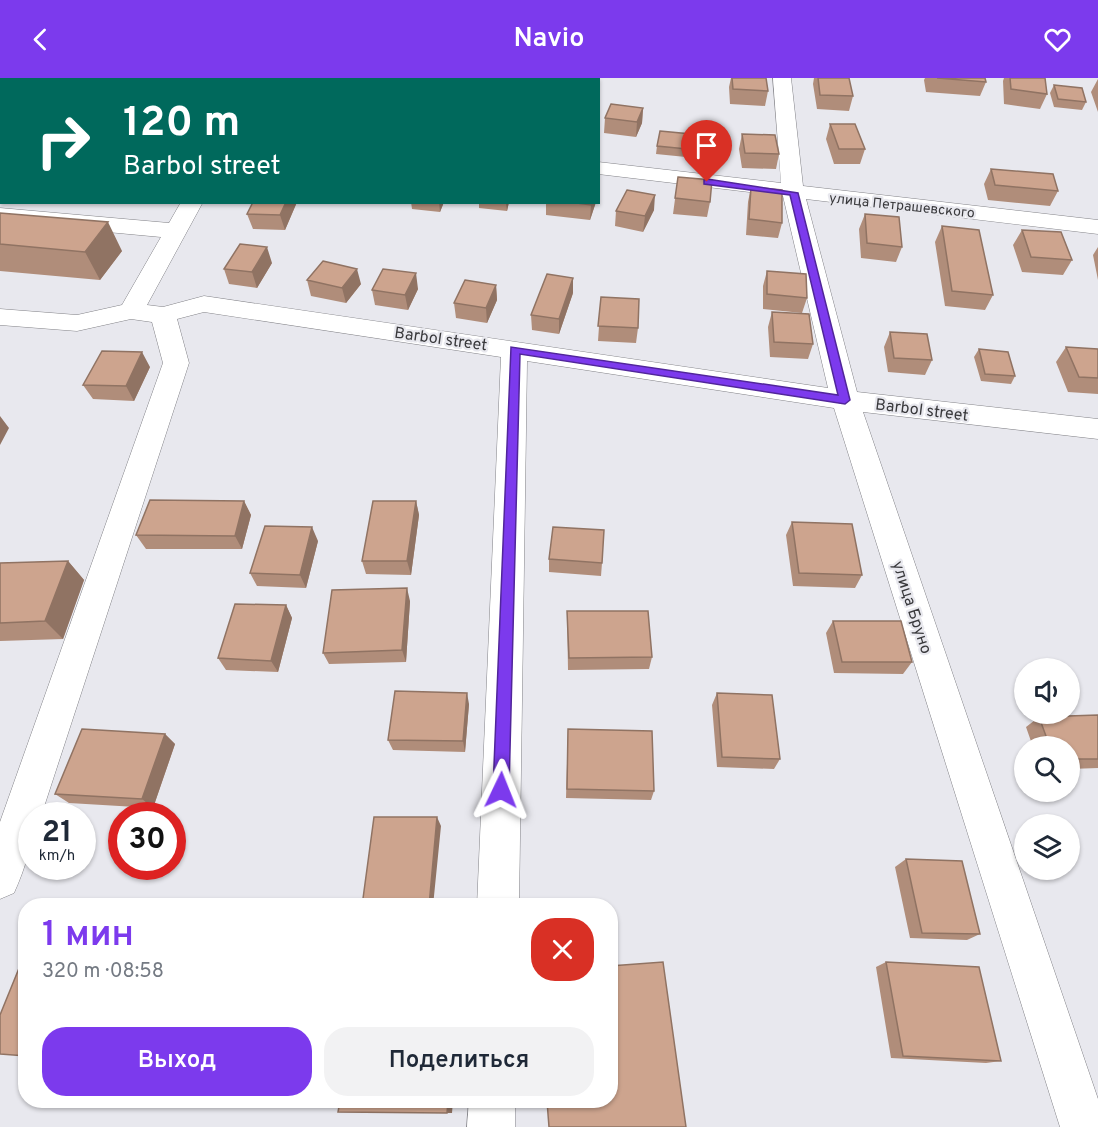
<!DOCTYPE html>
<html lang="ru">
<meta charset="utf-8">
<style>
body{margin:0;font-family:Overpass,sans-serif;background:#f2f2f3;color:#1f2937;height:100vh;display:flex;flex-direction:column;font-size:22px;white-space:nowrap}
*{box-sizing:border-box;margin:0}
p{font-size:20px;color:#747a83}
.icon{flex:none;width:33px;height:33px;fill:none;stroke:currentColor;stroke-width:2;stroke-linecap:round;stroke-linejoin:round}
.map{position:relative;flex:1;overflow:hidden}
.sheet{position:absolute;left:18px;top:820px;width:600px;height:210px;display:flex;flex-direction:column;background:#fff;border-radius:24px;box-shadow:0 2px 4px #0004}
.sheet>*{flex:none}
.hud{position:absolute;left:0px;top:0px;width:600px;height:126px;box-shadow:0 2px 4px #0004;background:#00695c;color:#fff;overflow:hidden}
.buttons{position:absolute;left:1014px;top:580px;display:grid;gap:12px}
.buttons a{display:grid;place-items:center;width:66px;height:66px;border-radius:50%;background:#fff;box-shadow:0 2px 4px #0004;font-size:30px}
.speed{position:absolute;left:18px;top:724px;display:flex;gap:12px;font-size:30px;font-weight:700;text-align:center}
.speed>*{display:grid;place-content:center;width:78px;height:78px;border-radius:50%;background:#fff;box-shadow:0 2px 4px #0004;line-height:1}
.speed small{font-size:15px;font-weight:400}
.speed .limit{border:9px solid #d22;background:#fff;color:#111}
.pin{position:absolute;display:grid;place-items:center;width:51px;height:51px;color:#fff;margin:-62px -26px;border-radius:50% 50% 50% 0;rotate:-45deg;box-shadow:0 0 6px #0007}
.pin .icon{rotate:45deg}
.me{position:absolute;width:66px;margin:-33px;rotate:2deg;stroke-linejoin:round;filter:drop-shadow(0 0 4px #0008)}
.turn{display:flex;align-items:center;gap:21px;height:126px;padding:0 24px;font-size:27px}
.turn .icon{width:78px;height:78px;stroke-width:2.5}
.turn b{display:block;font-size:42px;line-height:51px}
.round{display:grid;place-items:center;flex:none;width:63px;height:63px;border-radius:24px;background:#f2f2f3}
.overview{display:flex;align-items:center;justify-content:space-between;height:102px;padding:0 24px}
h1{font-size:36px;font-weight:600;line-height:45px;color:#7c3aed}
.cta{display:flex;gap:12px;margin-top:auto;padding:12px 24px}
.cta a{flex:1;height:69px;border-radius:24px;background:#7c3aed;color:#fff;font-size:24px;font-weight:600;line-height:69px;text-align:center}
.cta a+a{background:#f2f2f3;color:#1f2937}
header{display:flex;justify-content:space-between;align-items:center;height:78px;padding:0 24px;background:#7c3aed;color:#fff;font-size:27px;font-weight:600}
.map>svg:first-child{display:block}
</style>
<header><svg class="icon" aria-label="back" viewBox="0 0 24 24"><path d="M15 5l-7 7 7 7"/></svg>Navio<svg class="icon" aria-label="heart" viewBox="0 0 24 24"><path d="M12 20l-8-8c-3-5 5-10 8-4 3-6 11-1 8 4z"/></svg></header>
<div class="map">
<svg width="1098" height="1049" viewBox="0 0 1098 1049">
<rect width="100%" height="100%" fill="#e8e8ee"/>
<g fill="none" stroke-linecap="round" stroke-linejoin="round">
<g stroke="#828287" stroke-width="1">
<path id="minor" d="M254,0H272L253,2Z
M773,0H791L803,108L1098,142V156L806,121L857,314L1098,341V361L863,334L1098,1021V1049H1060L834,330L527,283L519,828H477L501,279L204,234L177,241L189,285L41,738H32C32,768 26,788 14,815L0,821V744L163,285L152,244L131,241L77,253L0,247V231L77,237L122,227L161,159L0,144V130L169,145L181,124H203L147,227L163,229L204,218L828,310L783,118L598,96V84L781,105Z
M469,1023H515V1049H467Z"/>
</g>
<use href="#minor" fill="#fff" fill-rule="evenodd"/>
</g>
<path fill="#b08d7a" d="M0,0H20L21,2H2V51H0Z
M731,0H766L768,13L765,28L730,26L729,9Z
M814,0H849L853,18L849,33L817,31L813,6Z
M925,0H985L986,4L980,18L926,14L924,2Z
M1004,0H1045L1047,16L1040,31L1004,26L1003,3Z
M1098,1V34L1091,14Z
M1054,7L1086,24L1082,32L1054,29L1050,15Z
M643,30L642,45L636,59L604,55L605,40Z
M830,46L865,71L860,86H834L826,61Z
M691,56L686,79L656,76L657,68Z
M742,56L779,76L776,91L742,90L739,71Z
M991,91L1058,113L1050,128L988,122L984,106Z
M678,99L710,124L707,139L673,136Z
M751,109L782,145L778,160L746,157L748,124Z
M297,124L285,152L253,151L247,136Z
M411,124H444L440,134L412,131Z
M479,124H509L507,133L479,130Z
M546,124H596L590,142L546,137Z
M654,132L643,154L615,148L616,133Z
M0,135L122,173L100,202L0,193Z
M865,136L902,169L896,184L861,180L859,151Z
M942,148L993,217L985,232L945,228L935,164Z
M1022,152L1072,182L1063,197L1022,194L1013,167Z
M1098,169V202L1093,177Z
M272,185L257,210L229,206L224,191Z
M767,193L807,220L802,235L763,231V208Z
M307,202L361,206L346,225L311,218Z
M496,207L497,222L487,245L456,240L454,225Z
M418,211L408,232L375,227L372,212Z
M573,215L559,256L532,252L531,237Z
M601,219L638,250L636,265L598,263Z
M772,234L813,266L808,281L770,279L768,249Z
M890,254L932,282L925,297L888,294L884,269Z
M1066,269L1098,271V316L1068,314L1056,284Z
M979,271L1015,298L1011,306L981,303L974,279Z
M150,289L134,323L93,321L83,307Z
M244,423L251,437L242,471H146L136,457Z
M416,423L419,437L411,497L366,496L362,483Z
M792,444L862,497L855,510L793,508L786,457Z
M318,463L306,510L257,508L250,495Z
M549,481L602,485L601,498L549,494Z
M68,483L84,502L63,561L0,563V485Z
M410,523L406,584L329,586L323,575Z
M286,527L292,540L278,594L226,592L218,580Z
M567,533L652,579L649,591L568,592Z
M833,543L912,584L903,596L834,595L826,555Z
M717,615L780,681L774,691L717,689L712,627Z
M469,626L465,674L393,672L388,662Z
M1098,637V690L1070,691V669H1033L1026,649L1039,639Z
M568,651L654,713L651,722L566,720Z
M165,656L175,666L153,730L69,725L55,716Z
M906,781L980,856L967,862L910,860L895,789Z
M886,884L1001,983L986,985L891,980L876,889Z"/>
<path fill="#907363" d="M643,30L642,45L636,59L637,44Z
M655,117L654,132L643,154L645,138Z
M286,124H297L285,152L280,137Z
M439,124H444L440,134Z
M509,124L507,133L506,125Z
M592,124H596L590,142L591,127Z
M108,144L122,173L100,202L85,174Z
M267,169L272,185L257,210L252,194Z
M357,191L361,206L346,225L342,210Z
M416,195L418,211L408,232L405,217Z
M573,200V215L559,256V241Z
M496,207L497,222L487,245L486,230Z
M142,274L150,289L134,323L126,308Z
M0,338L9,350L0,367Z
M244,423L251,437L242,471L235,458Z
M416,423L419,437L411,497L407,483Z
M312,449L318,463L306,510L300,497Z
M68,483L84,502L63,561L45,543Z
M407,510L410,523L406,584L402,572Z
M286,527L292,540L278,594L271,583Z
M467,615L469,626L465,674L463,663Z
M165,656L175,666L153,730L142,721Z
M437,739L441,748L433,828H429Z
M448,1023H453L452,1035H447Z"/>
<path fill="#cda48e" stroke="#907363" stroke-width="1.5" d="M0,0H16L14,2H2V37H0Z
M65,0L87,2H64Z
M315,0H341L340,2H314Z
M732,0H766L768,13L733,11Z
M818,0H849L853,18L820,17Z
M937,0H985L986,4Z
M1010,0H1045L1047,16L1011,11Z
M1054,7L1082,10L1086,24L1058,21Z
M611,26L643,30L637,44L605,40Z
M830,46H855L865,71H839Z
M660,53L691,56L687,71L657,68Z
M742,56L775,57L779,76L745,75Z
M991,91L1053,96L1058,113L995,107Z
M678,99L712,102L710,124L675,120Z
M751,109L782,112V145L749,141Z
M627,112L655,117L645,138L616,133Z
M253,124H286L280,137L247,136Z
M569,124H592L591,127Z
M0,135L108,144L85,174L0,166Z
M865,136L899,139L902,169L867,165Z
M942,148L979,152L993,217L952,213Z
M1022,152L1061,154L1072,182L1031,179Z
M240,166L267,169L252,194L224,191Z
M323,183L357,191L342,210L307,202Z
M383,191L416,195L405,217L372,212Z
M767,193L806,196L807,220L767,216Z
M547,196L573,200L559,241L531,237Z
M465,202L496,207L486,230L454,225Z
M601,219L639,221L638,250L598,248Z
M772,234L809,236L813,266L774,264Z
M890,254L927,256L932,282L894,280Z
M1066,269L1098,271V300L1079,299Z
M979,271L1008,274L1015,298L985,296Z
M102,273L142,274L126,308L83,307Z
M150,422L244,423L235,458L136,457Z
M373,423H416L407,483H362Z
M792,444L852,446L862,497L799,495Z
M265,448L312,449L300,497L250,495Z
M553,449L604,452L602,485L549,481Z
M68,483L45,543L0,545V485Z
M407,510L402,572L323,575L332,512Z
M235,526L286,527L271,583L218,580Z
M567,533H648L652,579L569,580Z
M833,543H901L912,584H842Z
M395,613L467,615L463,663L388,662Z
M717,615L772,617L780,681L722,679Z
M1098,637V681H1070V669H1050L1039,639Z
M82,651L165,656L142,721L55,716Z
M568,651L652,653L654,713L567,711Z
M374,739H437L429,828H362Z
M906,781L962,783L980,856L922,855Z
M26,873V978L0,976V937Z
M663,884L686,1049H549L547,1023H610V888Z
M886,884L979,889L1001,983L903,978Z
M340,1023H448L447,1035L338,1034Z"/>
<path fill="#7c3aed" stroke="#51269a" stroke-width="1.5" d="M707,101L798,115L850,322L845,326L520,276L509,712L507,717L501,720L496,717L493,712L511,269L838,317L790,117L704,106V102Z"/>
<g text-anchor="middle" stroke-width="4.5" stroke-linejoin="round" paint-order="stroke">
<g font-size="14" fill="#39393c" stroke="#e8e8ee">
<text transform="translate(902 127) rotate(6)" y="5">улица Петрашевского</text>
</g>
<g font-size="16" fill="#39393c" stroke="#e8e8ee">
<text transform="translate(441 260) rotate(8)" y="6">Barbol street</text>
<text transform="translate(922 331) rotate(7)" y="6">Barbol street</text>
<text transform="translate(913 529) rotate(72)" y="6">улица Бруно</text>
</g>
</g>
</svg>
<div class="buttons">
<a><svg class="icon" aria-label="sound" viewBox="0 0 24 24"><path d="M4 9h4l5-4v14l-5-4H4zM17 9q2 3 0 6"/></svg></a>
<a><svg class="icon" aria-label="search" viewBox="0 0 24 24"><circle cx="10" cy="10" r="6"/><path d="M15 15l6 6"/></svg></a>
<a><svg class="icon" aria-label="layers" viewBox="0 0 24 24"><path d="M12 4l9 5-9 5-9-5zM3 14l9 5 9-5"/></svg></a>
</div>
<div class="speed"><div>21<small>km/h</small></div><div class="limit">30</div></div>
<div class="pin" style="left:707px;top:104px;background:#d93025"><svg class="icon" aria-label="arrive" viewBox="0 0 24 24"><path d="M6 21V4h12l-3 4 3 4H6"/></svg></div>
<svg class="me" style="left:501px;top:712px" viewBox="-20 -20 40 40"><path d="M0-17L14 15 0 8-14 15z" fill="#7c3aed" stroke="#fff" stroke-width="4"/></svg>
<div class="hud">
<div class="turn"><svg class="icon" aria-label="right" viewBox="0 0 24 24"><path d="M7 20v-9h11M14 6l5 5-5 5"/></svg><div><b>120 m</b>Barbol street</div></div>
</div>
<section class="sheet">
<div class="overview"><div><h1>1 мин</h1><p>320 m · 08:58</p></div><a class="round" style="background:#d93025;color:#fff"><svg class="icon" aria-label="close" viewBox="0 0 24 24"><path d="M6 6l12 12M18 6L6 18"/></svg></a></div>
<div class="cta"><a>Выход</a><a>Поделиться</a></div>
</section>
</div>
